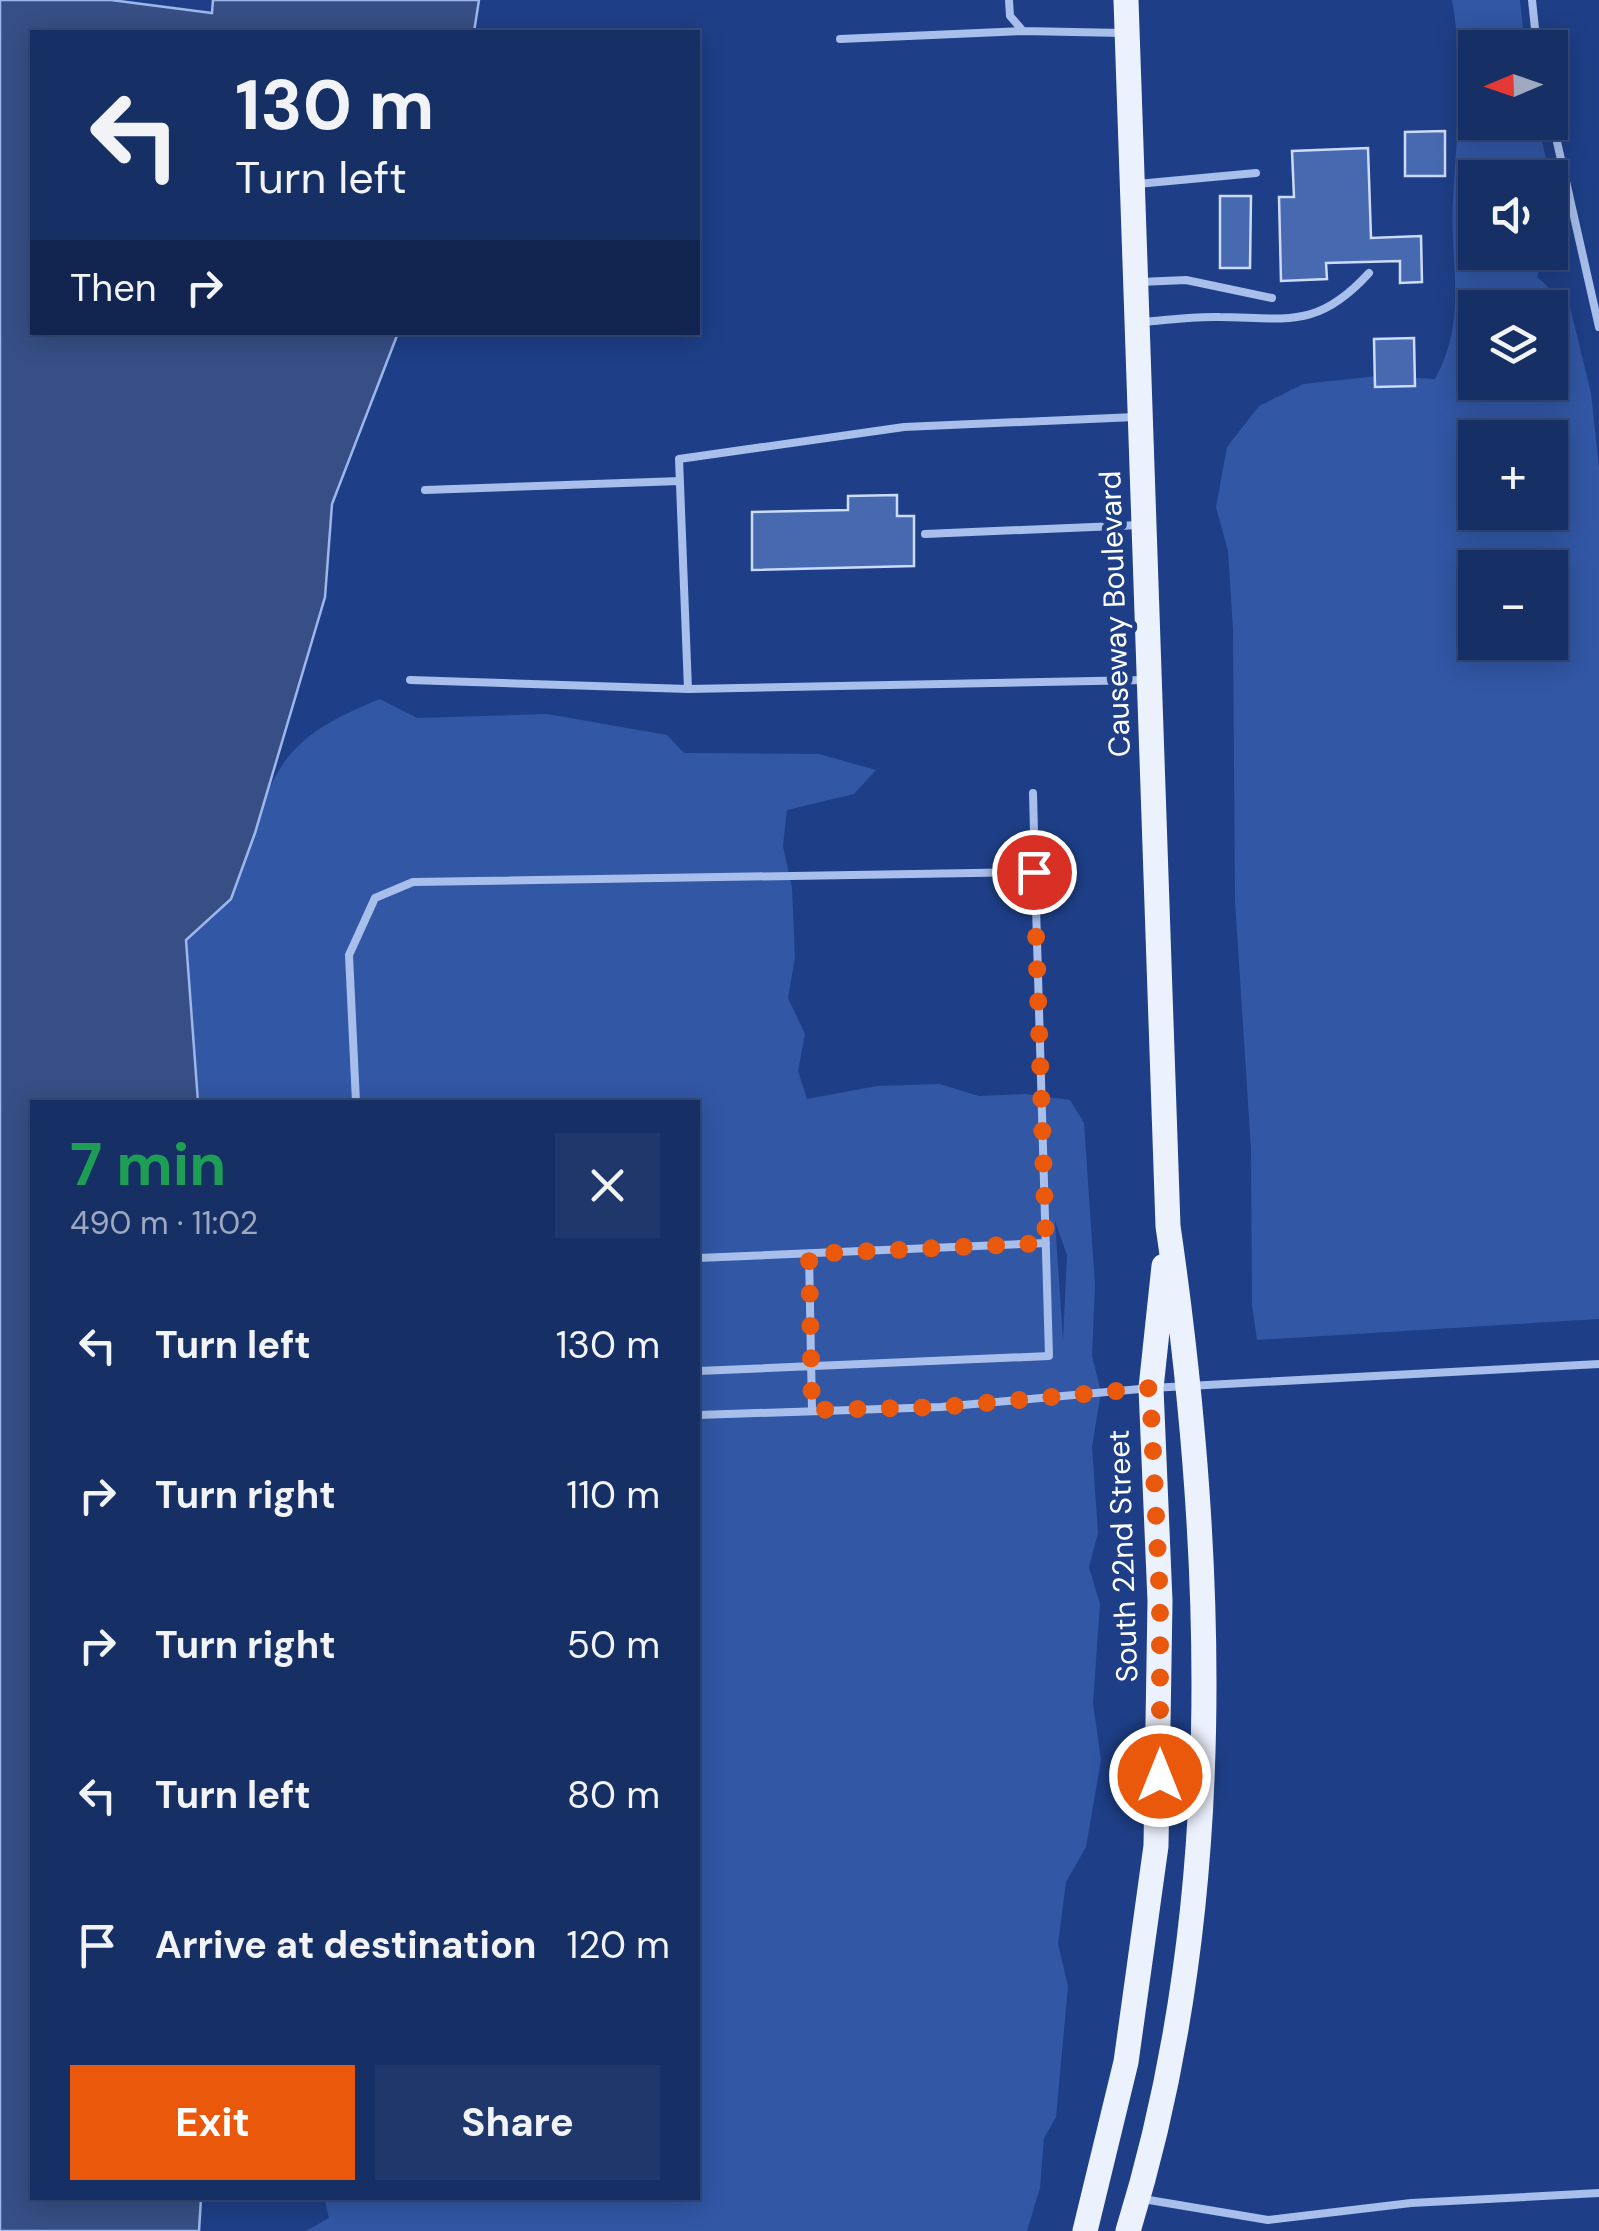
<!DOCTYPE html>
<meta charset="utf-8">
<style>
body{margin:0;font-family:"DM Sans",sans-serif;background:#1f376b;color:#f1f3f6;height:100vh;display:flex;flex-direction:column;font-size:38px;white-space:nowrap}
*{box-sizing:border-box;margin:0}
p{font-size:32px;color:#9ea9bf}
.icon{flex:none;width:55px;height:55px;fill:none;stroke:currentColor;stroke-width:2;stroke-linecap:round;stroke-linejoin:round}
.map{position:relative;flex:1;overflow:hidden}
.panel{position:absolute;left:30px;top:1100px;width:670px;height:1100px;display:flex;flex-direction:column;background:#162f65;border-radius:0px;box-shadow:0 5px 25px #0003,0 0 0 2px #354a79}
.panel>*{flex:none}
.hud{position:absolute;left:30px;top:30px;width:670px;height:305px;border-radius:0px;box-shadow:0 5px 25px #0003,0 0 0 2px #354a79;background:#162f65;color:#f1f3f6;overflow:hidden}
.needle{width:65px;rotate:268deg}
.controls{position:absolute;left:1458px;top:30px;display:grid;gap:20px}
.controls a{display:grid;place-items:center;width:110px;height:110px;border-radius:0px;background:#162f65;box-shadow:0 5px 25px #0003,0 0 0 2px #354a79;font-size:50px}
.pin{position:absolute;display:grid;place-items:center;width:85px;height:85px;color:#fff;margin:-42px;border:5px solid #fff;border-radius:50%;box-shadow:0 2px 10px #0007}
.me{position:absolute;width:110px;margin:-55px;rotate:0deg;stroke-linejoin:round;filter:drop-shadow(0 0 8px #0008)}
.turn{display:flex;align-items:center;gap:35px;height:210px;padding:0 40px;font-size:45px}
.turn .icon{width:130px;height:130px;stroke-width:2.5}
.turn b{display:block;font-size:70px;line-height:85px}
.then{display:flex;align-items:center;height:95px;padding:0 40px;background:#0003;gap:20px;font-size:38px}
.round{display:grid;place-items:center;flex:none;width:105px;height:105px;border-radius:0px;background:#1f376b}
.overview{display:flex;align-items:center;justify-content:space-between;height:170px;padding:0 40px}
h1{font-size:60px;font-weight:700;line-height:75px;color:#1e9e55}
.button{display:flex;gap:20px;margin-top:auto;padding:20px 40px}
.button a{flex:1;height:115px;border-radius:0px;background:#ea580c;color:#fff;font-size:40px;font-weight:700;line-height:115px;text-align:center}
.button a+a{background:#1f376b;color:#f1f3f6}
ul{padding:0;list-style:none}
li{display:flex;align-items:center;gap:30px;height:150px;padding:0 40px}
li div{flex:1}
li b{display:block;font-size:38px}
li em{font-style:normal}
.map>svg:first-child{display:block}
</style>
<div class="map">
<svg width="1599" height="2231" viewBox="0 0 1599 2231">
<rect width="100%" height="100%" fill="#1e3f87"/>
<path fill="#3257a5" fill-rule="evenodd" d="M1452,0H1520L1525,47L1475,48V122L1538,123L1550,177L1475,178V252L1544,253L1537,277L1570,307L1591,393L1599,468V1319L1257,1340L1252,1305L1251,1149L1235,901L1233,629L1228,551L1216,507L1227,447L1259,406L1303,384L1378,376L1435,379C1469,316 1449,266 1453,199C1457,133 1464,66 1452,0ZM1475,308H1550V382H1475ZM1475,438H1550V512H1475ZM1475,568H1550V642H1475Z
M1550,179L1565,242L1550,248Z
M380,699L417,718L547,714L667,735L684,753L819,754L876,770L854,794L787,810L783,846L792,888L795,958L788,998L805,1034L798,1071L807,1099L877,1086L939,1084L979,1096L1025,1094L1070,1100L1084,1123L1095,1285L1092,1356L1101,1392L1092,1447L1098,1533L1089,1567L1100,1604L1093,1703L1101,1760L1086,1847L1066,1882L1058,1944L1068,1986L1056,2117L1044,2138L1040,2188L1027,2231H306L329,2218L324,2198H698V1102H32L0,1808V951L255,833C274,753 306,729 380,699ZM1055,1221L1067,1255L1063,1340Z"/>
<path fill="#374f85" stroke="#9bb7ec" stroke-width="2.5" d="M0,0H111L212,13L213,0H479L474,32H32V332L398,333L332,504L325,597L255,833L231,899L186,940L198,1102H32V2198H201L199,2231H0Z"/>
<path fill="#4669b0" stroke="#ccdbf8" stroke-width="2.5" d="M1445,131V176H1405V132Z
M1368,148L1371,238L1421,236L1422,282L1400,283V261L1326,263L1327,279L1281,281L1279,197H1294L1292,151Z
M1220,196H1251L1250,268H1220Z
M1414,338L1415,386L1375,387L1374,339Z
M897,495V516H914V566L752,570V512L848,510V496Z"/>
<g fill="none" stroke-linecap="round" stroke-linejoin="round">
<path stroke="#a8beeb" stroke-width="8" d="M1009,0L1010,16L1023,31L1123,33
M1532,0L1537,48
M840,39L1023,31
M1550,111L1599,327
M1137,184L1256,173
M1140,282L1186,280L1272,298
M1142,322C1168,320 1194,316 1220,317C1288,318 1318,329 1369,273
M1135,417L904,427L679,459L688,689L1145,680
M425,490L680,481
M925,534L1140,525
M410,680L688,689
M356,1102L349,955L375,898L413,882L1035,872L1033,793
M809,1254L812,1410
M698,1258L1046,1243
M698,1371L1049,1356L1035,872
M698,1415L941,1407L1151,1388L1599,1364
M1143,2199L1268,2220L1411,2203L1599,2193"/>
<path stroke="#ecf1fe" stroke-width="25" d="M1126,0L1168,1226C1216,1557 1228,1908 1128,2231
M1085,2231L1126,2062L1156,1846L1160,1601L1151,1388L1164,1266"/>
</g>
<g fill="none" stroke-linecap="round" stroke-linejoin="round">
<path stroke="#ea580c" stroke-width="18" stroke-dasharray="0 32.4" d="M1034,872L1046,1243L809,1254L812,1410L941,1407L1150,1388L1160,1601V1776"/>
</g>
<g text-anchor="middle" stroke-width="10" stroke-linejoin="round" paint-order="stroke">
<g font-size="30" fill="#fff" stroke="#1e3f87">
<text transform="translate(1115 614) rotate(-92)" y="10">Causeway Boulevard</text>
<text transform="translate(1123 1556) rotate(-92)" y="10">South 22nd Street</text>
</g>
</g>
</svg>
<div class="controls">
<a><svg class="needle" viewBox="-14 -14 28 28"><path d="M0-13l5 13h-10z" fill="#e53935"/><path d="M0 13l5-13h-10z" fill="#9ea9bf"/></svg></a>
<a><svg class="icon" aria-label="sound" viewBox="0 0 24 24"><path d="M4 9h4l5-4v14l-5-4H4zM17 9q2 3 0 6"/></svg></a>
<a><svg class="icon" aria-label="layers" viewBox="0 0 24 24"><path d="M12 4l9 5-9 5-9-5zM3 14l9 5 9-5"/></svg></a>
<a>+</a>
<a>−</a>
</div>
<div class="pin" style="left:1034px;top:872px;background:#d93025"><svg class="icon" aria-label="arrive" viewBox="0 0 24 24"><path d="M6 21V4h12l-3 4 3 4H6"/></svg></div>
<svg class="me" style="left:1160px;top:1776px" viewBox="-20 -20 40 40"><circle r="17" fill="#ea580c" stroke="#fff" stroke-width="3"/><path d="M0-11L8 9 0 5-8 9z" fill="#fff"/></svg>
<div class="hud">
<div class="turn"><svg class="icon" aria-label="left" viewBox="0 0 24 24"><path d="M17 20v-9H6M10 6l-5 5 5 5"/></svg><div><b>130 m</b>Turn left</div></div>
<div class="then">Then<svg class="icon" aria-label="right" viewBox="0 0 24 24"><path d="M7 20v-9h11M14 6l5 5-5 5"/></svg></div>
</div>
<section class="panel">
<div class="overview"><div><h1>7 min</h1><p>490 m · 11:02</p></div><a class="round"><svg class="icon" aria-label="close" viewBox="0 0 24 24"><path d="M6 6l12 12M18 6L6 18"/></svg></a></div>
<ul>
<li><svg class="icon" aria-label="left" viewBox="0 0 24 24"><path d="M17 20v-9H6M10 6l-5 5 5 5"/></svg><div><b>Turn left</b></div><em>130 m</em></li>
<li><svg class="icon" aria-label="right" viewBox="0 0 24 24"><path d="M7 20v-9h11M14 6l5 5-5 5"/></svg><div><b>Turn right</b></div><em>110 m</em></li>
<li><svg class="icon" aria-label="right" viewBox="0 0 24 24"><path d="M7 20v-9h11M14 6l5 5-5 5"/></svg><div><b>Turn right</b></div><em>50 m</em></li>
<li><svg class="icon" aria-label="left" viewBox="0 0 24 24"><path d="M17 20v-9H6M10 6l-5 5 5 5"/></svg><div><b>Turn left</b></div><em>80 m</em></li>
<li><svg class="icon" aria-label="arrive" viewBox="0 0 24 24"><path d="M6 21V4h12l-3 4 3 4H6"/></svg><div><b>Arrive at destination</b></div><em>120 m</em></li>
</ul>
<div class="button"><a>Exit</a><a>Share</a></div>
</section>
</div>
